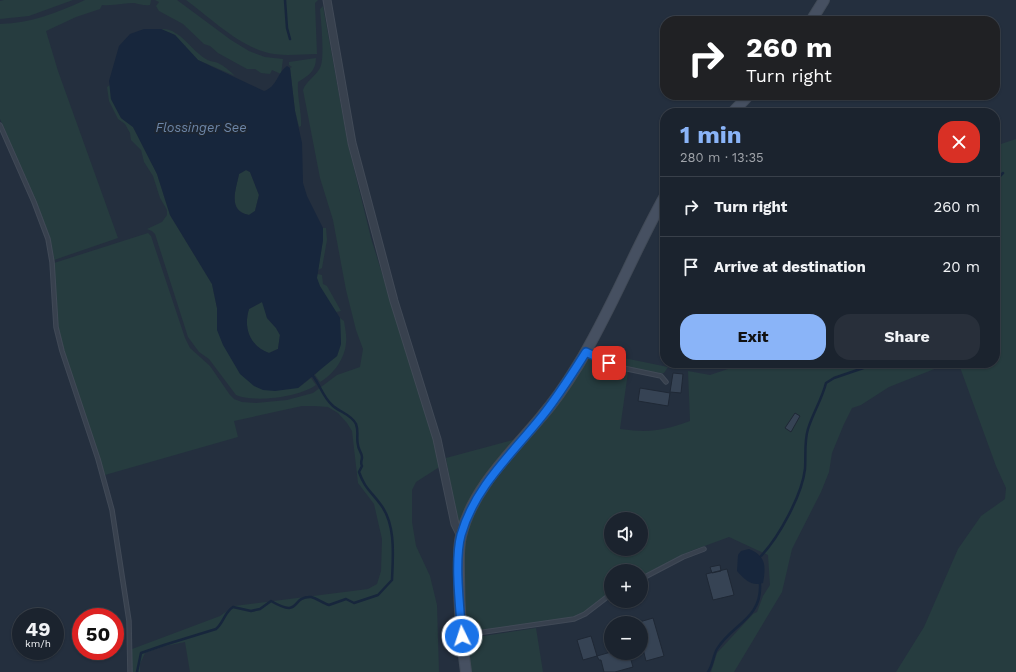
<!DOCTYPE html>
<meta charset="utf-8">
<style>
body{margin:0;font-family:"Work Sans",sans-serif;background:#282f3a;color:#f1f3f6;height:100vh;display:flex;flex-direction:column;font-size:15px;white-space:nowrap}
*{box-sizing:border-box;margin:0}
p{font-size:13px;color:#a0a4aa}
.icon{flex:none;width:22px;height:22px;fill:none;stroke:currentColor;stroke-width:2;stroke-linecap:round;stroke-linejoin:round}
.map{position:relative;flex:1;overflow:hidden}
.side{position:absolute;left:660px;top:108px;width:340px;height:260px;display:flex;flex-direction:column;background:#1b232e;border-radius:16px;box-shadow:0 1px 3px #0004,0 0 0 1px #39404a}
.side>*{flex:none}
.guide{position:absolute;left:660px;top:16px;width:340px;height:84px;border-radius:16px;box-shadow:0 1px 3px #0004,0 0 0 1px #39404a;background:#202124;color:#fff;overflow:hidden}
.fabs{position:absolute;left:604px;top:512px;display:grid;gap:8px}
.fabs a{display:grid;place-items:center;width:44px;height:44px;border-radius:50%;background:#1b232e;box-shadow:0 1px 3px #0004,0 0 0 1px #39404a;font-size:20px}
.speed{position:absolute;left:12px;top:608px;display:flex;gap:8px;font-size:20px;font-weight:700;text-align:center}
.speed>*{display:grid;place-content:center;width:52px;height:52px;border-radius:50%;background:#1b232e;box-shadow:0 1px 3px #0004,0 0 0 1px #39404a;line-height:1}
.speed small{font-size:10px;font-weight:400}
.speed .limit{border:6px solid #d22;background:#fff;color:#111}
.pin{position:absolute;display:grid;place-items:center;width:34px;height:34px;color:#fff;margin:-17px;border-radius:8px;box-shadow:0 2px 6px #0006}
.me{position:absolute;width:44px;margin:-22px;rotate:356deg;stroke-linejoin:round;filter:drop-shadow(0 0 3px #0008)}
.turn{display:flex;align-items:center;gap:14px;height:84px;padding:0 20px;font-size:18px}
.turn .icon{width:52px;height:52px;stroke-width:2.5}
.turn b{display:block;font-size:28px;line-height:34px}
.round{display:grid;place-items:center;flex:none;width:42px;height:42px;border-radius:16px;background:#282f3a}
.overview{display:flex;align-items:center;justify-content:space-between;height:68px;padding:0 20px}
h1{font-size:24px;font-weight:700;line-height:30px;color:#8ab4f8}
.button{display:flex;gap:8px;margin-top:auto;padding:8px 20px}
.button a{flex:1;height:46px;border-radius:16px;background:#8ab4f8;color:#111;font-size:16px;font-weight:700;line-height:46px;text-align:center}
.button a+a{background:#282f3a;color:#f1f3f6}
ul{padding:0;list-style:none}
li{display:flex;align-items:center;gap:12px;height:60px;padding:0 20px;border-top:1px solid #39404a}
li div{flex:1}
li b{display:block;font-size:15px}
li em{font-style:normal}
.map>svg:first-child{display:block}
</style>
<div class="map">
<svg width="1016" height="672" viewBox="0 0 1016 672">
<rect width="100%" height="100%" fill="#242f3e"/>
<path fill="#263c3f" fill-rule="evenodd" d="M4,0H73L29,16L0,19V1Z
M85,0H151L150,5C144,6 140,4 134,3C125,3 114,6 102,5L100,9L76,17L46,31L58,71L118,238L54,260L51,244L45,225L0,119V24C31,23 57,13 85,0Z
M155,0H177L231,40L249,51L265,57L283,59L281,74L272,70L270,74L261,73L255,69H247L218,53L210,46L204,44L183,24L159,11L156,6L159,2Z
M186,0H318L315,3L317,54C300,54 281,57 265,52C237,44 209,17 186,0Z
M323,6L348,144L371,238L435,444L441,466L416,482L412,490V522L416,546L430,576L437,605L439,672H190L185,642L165,646L145,653L140,664V672H132V649L220,616L234,606L368,589L377,584L381,571L382,539L374,504L358,483L352,431L347,423L338,413L328,407L314,406H302L234,421L238,437L105,475L62,347L56,314L54,263L148,233L151,236L185,338L190,348L210,366L230,395L234,399L242,402L256,403L287,400L313,393L337,375L360,367L363,349L356,330L346,290L333,220L320,178L303,90C306,81 316,76 320,68C325,59 321,21 320,9Z
M161,29C179,27 192,51 206,59C210,62 214,61 218,63C224,66 230,71 235,76L198,60L175,35Z
M316,58C316,71 308,76 298,82C297,97 302,113 301,126L299,127L295,111L290,68L292,67L289,65V62Z
M110,85L111,99L121,118L133,127L157,174L170,215L212,284L217,308V330L298,388L311,378L316,385C300,397 254,403 236,395L209,359L199,352L188,337L155,234L152,231L147,229L162,222L167,215V210L160,198L153,176L144,162L141,150L131,140L130,133L125,124L118,119L109,101L107,87Z
M1016,139V672H896L924,627L958,549L981,516L1005,499L1006,488L996,466L961,370L957,363H995V146Z
M246,170L250,172L259,195L255,211L249,215C227,210 236,190 239,174Z
M323,228H326L327,240L322,268L318,270L323,240Z
M317,274L322,275L323,284L327,286L341,311L336,312C330,302 315,286 317,274Z
M262,302L264,305L267,318L276,328L280,335L278,349L269,353C250,346 243,329 249,309Z
M340,318L344,321C345,328 347,336 346,343C345,358 334,374 320,382L315,375L323,366L337,356L341,344Z
M593,348L614,356L668,367L664,373C643,373 609,365 592,352Z
M587,358L628,372L620,429C651,433 661,431 690,421L688,371L710,375L746,363H941L942,366L889,387L861,405L852,408L844,424L832,453L829,472L821,492L792,549L782,592L734,672H711L717,653L753,614L757,612L763,596L770,585L768,555L729,537L691,551L641,576V571H611V593L578,616L473,633L466,631C463,598 458,560 468,528C477,498 499,474 518,449C541,419 564,388 587,358ZM611,519H641V549H611Z
M516,439L461,523L459,524L456,518L446,458Z
M536,628L543,672H470L466,641L470,638Z"/>
<path fill="#17263c" fill-rule="evenodd" d="M144,29H161L175,35L198,60L264,91C277,87 277,73 287,66L290,68L295,111L302,143L303,183L307,196L323,228V240L317,278L320,286L340,318L341,344L337,356L298,388L275,391L263,390L254,386L240,374L223,345L217,330V308L212,284L170,215L157,174L133,127L121,118L111,99L109,81L119,46L130,34ZM246,170L250,172L259,195L255,211L249,215C227,211 236,190 239,174ZM262,302L267,318L276,328L280,335L278,349L269,353C250,346 243,328 249,309Z
M749,549C766,556 766,566 763,583C752,587 744,579 737,571L738,555L741,551Z"/>
<g fill="none" stroke-linecap="round" stroke-linejoin="round">
<path stroke="#17263c" stroke-width="2.5" d="M285,0L287,28L290,39
M995,181L1003,173
M761,556C779,537 802,495 805,469C806,455 804,442 808,429C813,413 822,399 826,383L834,378L878,363
M137,672L141,653L164,645L216,629C224,622 224,613 233,607L251,611L260,609L271,601C302,619 290,596 311,597C316,598 323,603 329,605L346,599L354,603L378,595L392,580C393,556 396,525 381,505C371,491 365,489 359,472L362,466C360,462 362,461 362,457C362,453 358,449 358,445C356,438 359,432 356,424C351,414 339,412 332,405C323,397 320,385 313,376
M708,672C713,665 713,656 717,649C732,624 762,619 760,584"/>
</g>
<path fill="#364354" stroke="#1f2835" d="M673,373L683,374L681,393L670,392Z
M640,388L670,393L668,406L638,401Z
M795,413L800,416L791,432L785,428Z
M720,565L721,571L712,573L710,567Z
M727,569L734,595L713,600L706,574Z
M653,618L664,656L646,661L641,641V623H636Z
M591,636L597,656L583,660L577,640Z
M611,652L614,654L629,653L633,667L615,672H604L601,660H599L597,656Z"/>
<g fill="none" stroke-linecap="round" stroke-linejoin="round">
<g stroke="#414a57" stroke-width="5.5">
<path id="lane" d="M0,125L34,202L48,239L52,262L56,327L62,351L98,459L112,510L129,621L130,672
M587,353L623,368L661,376L666,382
M641,579L683,557L704,549
M463,635L574,619L585,614L611,594"/>
</g>
<g stroke="#414a57" stroke-width="9">
<path id="street" d="M327,0L352,143L394,301L437,439L455,524L461,536"/>
</g>
<g stroke="#414a57" stroke-width="12">
<path id="secondary" d="M811,21L824,0
M732,113L749,95
M466,672C461,639 459,605 459,573C459,561 458,548 461,536C472,489 511,453 541,417C555,401 567,383 578,365C611,311 634,251 665,196"/>
</g>
<use href="#lane" stroke="#38414e" stroke-width="3.5"/>
<use href="#street" stroke="#38414e" stroke-width="7"/>
<use href="#secondary" stroke="#465061" stroke-width="10"/>
</g>
<g fill="none" stroke-linecap="round" stroke-linejoin="round">
<g stroke="#114b97" stroke-width="10">
<path id="route" d="M462,636C460,608 454,561 461,535C475,486 513,453 543,415C559,395 572,374 586,352L609,363"/>
</g>
<use href="#route" stroke="#1a73e8" stroke-width="7"/>
</g>
<g text-anchor="middle" stroke-width="4" stroke-linejoin="round" paint-order="stroke">
<g font-size="13" font-style="italic" fill="#6d86a8" stroke="#1d2633">
<text x="201" y="132">Flossinger See</text>
</g>
</g>
</svg>
<div class="fabs">
<a><svg class="icon" aria-label="sound" viewBox="0 0 24 24"><path d="M4 9h4l5-4v14l-5-4H4zM17 9q2 3 0 6"/></svg></a>
<a>+</a>
<a>−</a>
</div>
<div class="speed"><div>49<small>km/h</small></div><div class="limit">50</div></div>
<div class="pin" style="left:609px;top:363px;background:#d93025"><svg class="icon" aria-label="arrive" viewBox="0 0 24 24"><path d="M6 21V4h12l-3 4 3 4H6"/></svg></div>
<svg class="me" style="left:462px;top:636px" viewBox="-20 -20 40 40"><circle r="17" fill="#1a73e8" stroke="#fff" stroke-width="3"/><path d="M0-11L8 9 0 5-8 9z" fill="#fff"/></svg>
<div class="guide">
<div class="turn"><svg class="icon" aria-label="right" viewBox="0 0 24 24"><path d="M7 20v-9h11M14 6l5 5-5 5"/></svg><div><b>260 m</b>Turn right</div></div>
</div>
<section class="side">
<div class="overview"><div><h1>1 min</h1><p>280 m · 13:35</p></div><a class="round" style="background:#d93025;color:#fff"><svg class="icon" aria-label="close" viewBox="0 0 24 24"><path d="M6 6l12 12M18 6L6 18"/></svg></a></div>
<ul>
<li><svg class="icon" aria-label="right" viewBox="0 0 24 24"><path d="M7 20v-9h11M14 6l5 5-5 5"/></svg><div><b>Turn right</b></div><em>260 m</em></li>
<li><svg class="icon" aria-label="arrive" viewBox="0 0 24 24"><path d="M6 21V4h12l-3 4 3 4H6"/></svg><div><b>Arrive at destination</b></div><em>20 m</em></li>
</ul>
<div class="button"><a>Exit</a><a>Share</a></div>
</section>
</div>
